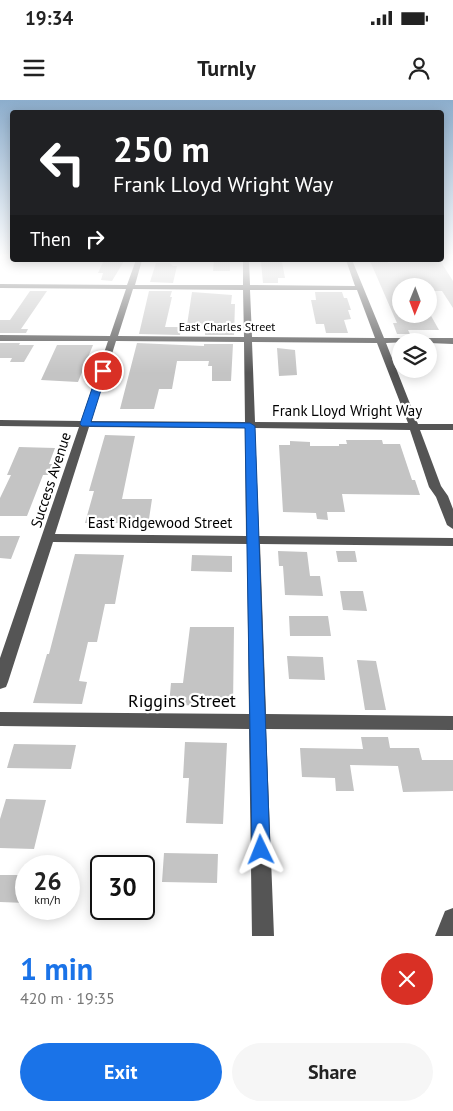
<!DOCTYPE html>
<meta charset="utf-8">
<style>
body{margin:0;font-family:"PT Sans",sans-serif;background:#f6f6f6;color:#222;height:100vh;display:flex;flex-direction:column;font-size:19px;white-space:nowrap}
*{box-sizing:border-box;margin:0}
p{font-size:16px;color:#767676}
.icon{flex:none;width:28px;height:28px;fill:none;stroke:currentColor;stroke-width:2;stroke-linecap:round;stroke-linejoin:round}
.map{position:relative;height:836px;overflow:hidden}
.sheet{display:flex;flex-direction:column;background:#fff;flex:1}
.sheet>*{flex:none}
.banner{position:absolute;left:10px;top:10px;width:434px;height:152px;border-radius:5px;box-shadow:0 2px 12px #0003;background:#202124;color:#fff;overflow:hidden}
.needle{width:32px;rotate:181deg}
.fabs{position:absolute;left:392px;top:178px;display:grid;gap:10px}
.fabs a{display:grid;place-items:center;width:45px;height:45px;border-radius:50%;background:#fff;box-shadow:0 2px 12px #0003;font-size:25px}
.speed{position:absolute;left:15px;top:755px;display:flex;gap:10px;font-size:25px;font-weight:700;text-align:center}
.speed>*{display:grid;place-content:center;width:65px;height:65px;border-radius:50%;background:#fff;box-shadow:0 2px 12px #0003;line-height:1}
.speed small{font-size:12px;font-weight:400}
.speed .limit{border:2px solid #111;border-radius:8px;background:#fff;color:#111}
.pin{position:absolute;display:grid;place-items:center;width:42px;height:42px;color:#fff;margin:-21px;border:2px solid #fff;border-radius:50%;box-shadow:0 1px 5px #0007}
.me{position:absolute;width:55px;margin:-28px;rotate:358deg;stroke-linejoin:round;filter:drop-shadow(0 0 4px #0008)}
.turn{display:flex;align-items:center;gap:18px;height:105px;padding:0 20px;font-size:22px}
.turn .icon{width:65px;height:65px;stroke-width:2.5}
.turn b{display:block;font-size:35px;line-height:42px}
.then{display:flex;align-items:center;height:48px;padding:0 20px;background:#0003;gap:10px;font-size:19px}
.round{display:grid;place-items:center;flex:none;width:52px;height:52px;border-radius:26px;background:#f6f6f6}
.summary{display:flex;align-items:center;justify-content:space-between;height:85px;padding:0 20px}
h1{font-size:30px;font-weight:700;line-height:38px;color:#1a73e8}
.cta{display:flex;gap:10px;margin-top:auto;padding:10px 20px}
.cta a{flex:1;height:58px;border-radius:30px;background:#1a73e8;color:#fff;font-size:20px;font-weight:700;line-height:58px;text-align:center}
.cta a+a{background:#f6f6f6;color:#222}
.status{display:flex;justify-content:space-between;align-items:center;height:35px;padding:0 25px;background:#fff;direction:ltr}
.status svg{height:14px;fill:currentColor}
header{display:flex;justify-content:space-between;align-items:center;height:65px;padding:0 20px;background:#fff;font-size:22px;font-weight:700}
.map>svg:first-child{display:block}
</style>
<div class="status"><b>19:34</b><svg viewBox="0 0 49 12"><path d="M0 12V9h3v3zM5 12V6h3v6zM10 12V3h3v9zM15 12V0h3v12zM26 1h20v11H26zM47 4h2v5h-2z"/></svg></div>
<header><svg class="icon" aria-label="menu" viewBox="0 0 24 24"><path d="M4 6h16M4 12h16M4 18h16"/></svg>Turnly<svg class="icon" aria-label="person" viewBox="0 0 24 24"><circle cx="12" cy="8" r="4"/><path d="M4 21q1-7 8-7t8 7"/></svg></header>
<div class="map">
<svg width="453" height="836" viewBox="0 0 453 836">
<rect width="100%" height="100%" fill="#fff"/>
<path fill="#c4c4c4" d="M104,160L124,161L112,181L101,180L103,173H98Z
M214,160H230V171H213Z
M370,161H387L388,163L441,162L453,181V208L442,191H429V186H401V214H430L439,230H408L410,234H397L393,223H397Z
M261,162H282L285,178H278V183H263Z
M156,163H170L173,166H177L173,183L150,182Z
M30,191H47L21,229H28L26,233H0V220H10Z
M149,191H172L170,197H172L165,227H181L180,235L139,234Z
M192,192L232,195L231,204H235L234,235H205L206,225H187Z
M315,192H342L344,198H347L351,210H348L351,219L344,220L348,233H326L324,224H316L311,200H316Z
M0,243H20L19,245H34L24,262H10L12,258H0Z
M137,243L204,246V244H233L231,281H212V266H208L209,261H177L172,289H159L154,309H120Z
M57,245H93L78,282L41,280Z
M277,248L295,250L297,275L279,276Z
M105,335L135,336L122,399H152L149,419L127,418L126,423H85L94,391H89Z
M346,340H382L383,344H400L412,380H415L420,395L342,394L345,412H327L328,420L317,419L316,413L283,412L279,345H290V341L310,342V346H339V344H347Z
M19,347L55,348L49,364H52L48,375H43L27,416H0V398L11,375H7Z
M0,436H20L11,459L0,458Z
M278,451L307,452L310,476H320L323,496L285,495L283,466H279Z
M336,451H355L357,462H338Z
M75,454L124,455L115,504H105L97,542H88L79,581L87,582L82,604L33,603L47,554H49Z
M192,455L232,456V472L191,471Z
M340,491H363L367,511L343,510Z
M289,516H328L331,536H290Z
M190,527H234L233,606L169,605L171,583H183Z
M287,556L323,557L325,580L289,579Z
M357,560L376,561L386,610H365Z
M361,637H388L390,648H419L422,660H453V691L403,692L398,666L350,665L354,691H336L335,678L302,677L300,648L363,649Z
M185,642L227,643L223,724L186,723L189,678H183Z
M14,644L76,645L71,669L7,668Z
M6,699L46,700L34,749L0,748V719Z
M164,753L218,754L217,783L162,782Z
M0,775H26V803L0,802Z"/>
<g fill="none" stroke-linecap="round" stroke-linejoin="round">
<path fill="#555" fill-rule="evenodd" d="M136,160H142L135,185H243V160H249L250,185L355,186L346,160H352L384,238H453V244L429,243V241L386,243L418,324H453V330H420L441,386L448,396L453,409V429L447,425L436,397L429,387L410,330L255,328L259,436L453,438V446L260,444L266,614L453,616V630L266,629L274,836H252L249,629L0,626V612L249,614L247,444L53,442L8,582L6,587L0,589V558L79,327L0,326V320L81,321L108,241H0V235L110,236L126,189L0,188V184L127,185ZM133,189L243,190L244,237L118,236ZM250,190H357L375,238L252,237ZM116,241L244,242L245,322L91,321ZM252,242L377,243L408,323L255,322ZM89,327L245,328L246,436L55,434Z
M453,808V836H435L445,811Z"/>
</g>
<linearGradient id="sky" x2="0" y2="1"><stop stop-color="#8cadcc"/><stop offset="0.57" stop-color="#fff"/><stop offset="1" stop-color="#fff" stop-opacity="0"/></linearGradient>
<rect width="453" height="273" fill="url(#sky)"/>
<path fill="#1a73e8" stroke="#114b97" d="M103,268L107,271L91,322L250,323L255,326L270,750L267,756L261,759L254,756L252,750L245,328L82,326L80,324L98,271Z"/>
<g text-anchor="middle" stroke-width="4.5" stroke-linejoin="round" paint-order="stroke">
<g font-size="12" fill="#000" stroke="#fff">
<text x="227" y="231">East Charles Street</text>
</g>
<g font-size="15" fill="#000" stroke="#fff">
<text x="347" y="316">Frank Lloyd Wright Way</text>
<text transform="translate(51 380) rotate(-72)" y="5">Success Avenue</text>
<text x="160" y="428">East Ridgewood Street</text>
</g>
<g font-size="18" fill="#000" stroke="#fff">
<text x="182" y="607">Riggins Street</text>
</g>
</g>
</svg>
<div class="fabs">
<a><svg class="needle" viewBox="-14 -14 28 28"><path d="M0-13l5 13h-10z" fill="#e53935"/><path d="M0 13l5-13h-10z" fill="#767676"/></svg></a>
<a><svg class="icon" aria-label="layers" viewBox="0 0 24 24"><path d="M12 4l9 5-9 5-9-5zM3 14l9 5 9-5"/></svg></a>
</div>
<div class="speed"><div>26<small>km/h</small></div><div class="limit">30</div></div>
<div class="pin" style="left:103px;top:271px;background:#d93025"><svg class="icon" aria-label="arrive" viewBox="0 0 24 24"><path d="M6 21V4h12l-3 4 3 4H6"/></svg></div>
<svg class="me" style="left:261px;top:750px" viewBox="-20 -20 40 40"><path d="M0-17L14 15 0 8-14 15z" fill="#1a73e8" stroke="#fff" stroke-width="4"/></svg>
<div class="banner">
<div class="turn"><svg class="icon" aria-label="left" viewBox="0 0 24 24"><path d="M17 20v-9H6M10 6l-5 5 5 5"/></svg><div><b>250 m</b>Frank Lloyd Wright Way</div></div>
<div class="then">Then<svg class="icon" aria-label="right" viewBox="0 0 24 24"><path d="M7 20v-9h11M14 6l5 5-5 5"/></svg></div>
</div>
</div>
<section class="sheet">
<div class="summary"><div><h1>1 min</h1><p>420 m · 19:35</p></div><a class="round" style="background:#d93025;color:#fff"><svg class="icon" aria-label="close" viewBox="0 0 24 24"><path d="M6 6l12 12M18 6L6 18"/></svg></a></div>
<div class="cta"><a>Exit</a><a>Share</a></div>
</section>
